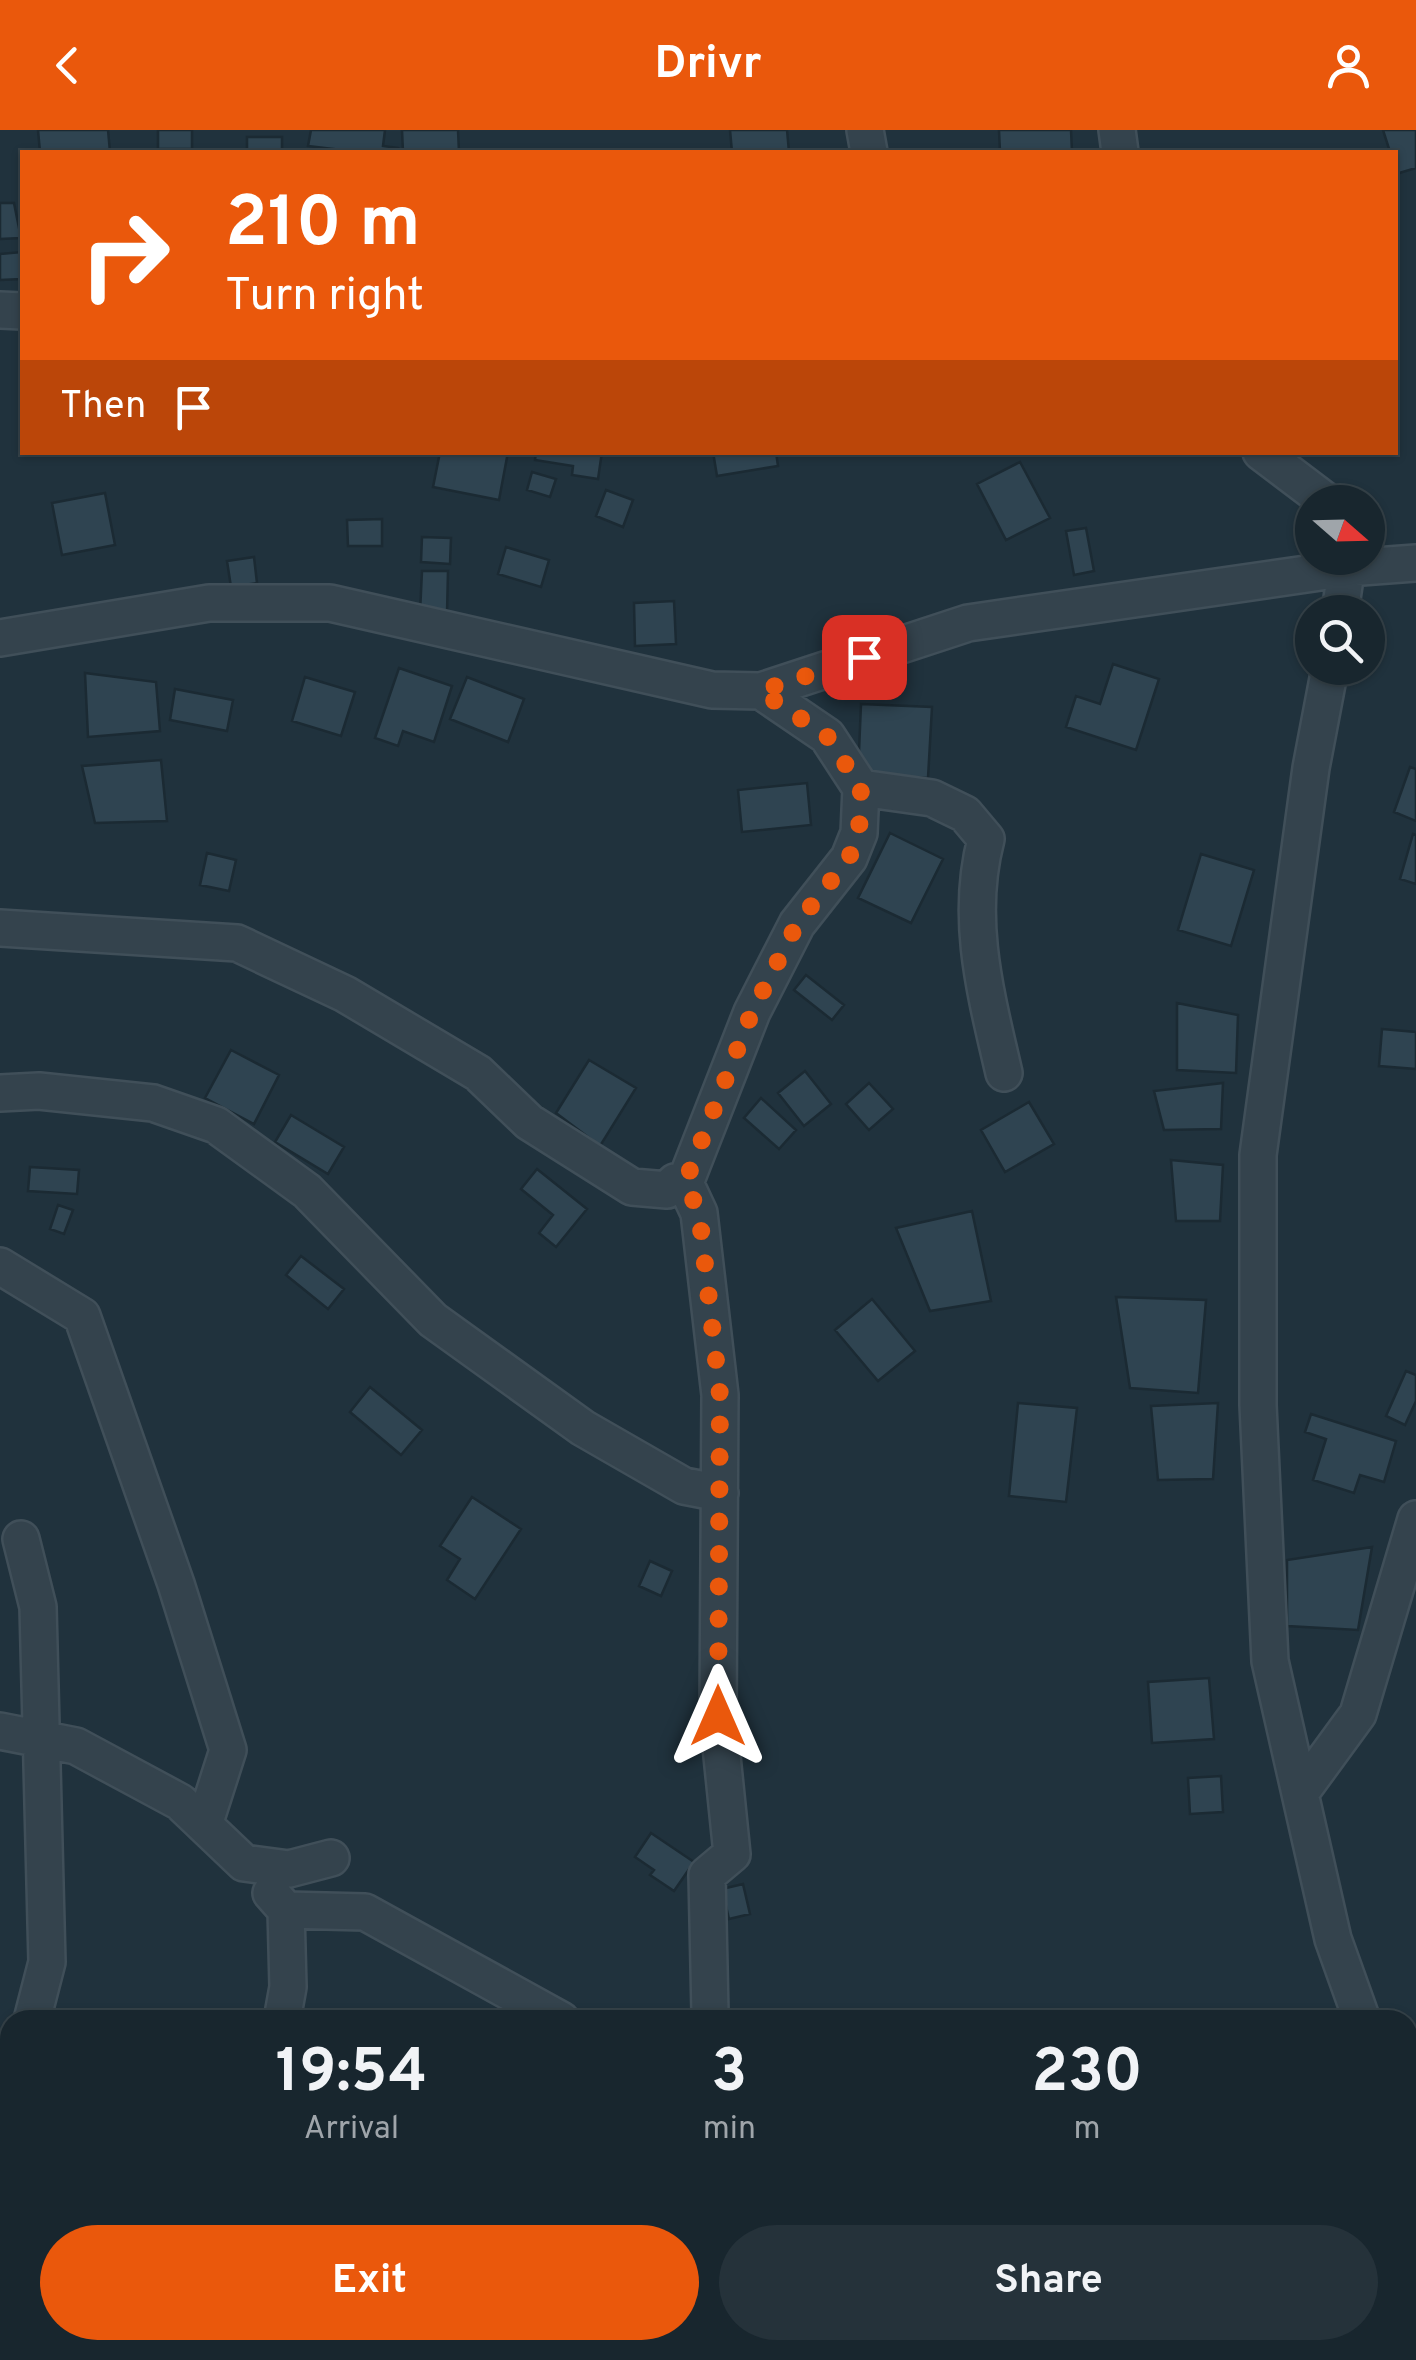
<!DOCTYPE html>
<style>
body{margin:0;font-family:Overpass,sans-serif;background:#25323a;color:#f1f3f6;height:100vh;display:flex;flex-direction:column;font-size:38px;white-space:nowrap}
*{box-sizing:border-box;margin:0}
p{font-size:32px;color:#9fa5aa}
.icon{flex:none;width:55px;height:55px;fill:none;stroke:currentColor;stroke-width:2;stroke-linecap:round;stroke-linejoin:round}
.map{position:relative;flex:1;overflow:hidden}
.drawer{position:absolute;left:0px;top:1880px;width:1418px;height:350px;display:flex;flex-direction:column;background:#18262e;border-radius:30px 30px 0 0;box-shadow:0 2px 8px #0004,0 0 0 2px #36434a}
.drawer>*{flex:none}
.guide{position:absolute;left:20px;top:20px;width:1378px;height:305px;border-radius:0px;box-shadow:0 2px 8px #0004,0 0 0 2px #36434a;background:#ea580c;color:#fff;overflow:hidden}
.needle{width:65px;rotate:110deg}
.tools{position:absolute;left:1295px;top:355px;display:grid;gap:20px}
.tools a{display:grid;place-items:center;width:90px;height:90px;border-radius:50%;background:#18262e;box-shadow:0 2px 8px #0004,0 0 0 2px #36434a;font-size:50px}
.pin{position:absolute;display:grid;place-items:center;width:85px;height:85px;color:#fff;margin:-42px;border-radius:20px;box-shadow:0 5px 15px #0006}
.me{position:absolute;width:110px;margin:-55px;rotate:0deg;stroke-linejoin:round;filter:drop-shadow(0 0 8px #0008)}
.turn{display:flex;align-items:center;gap:35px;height:210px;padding:0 40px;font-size:45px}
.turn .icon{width:130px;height:130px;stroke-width:2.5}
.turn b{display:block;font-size:70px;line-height:85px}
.then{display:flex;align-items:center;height:95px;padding:0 40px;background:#0003;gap:20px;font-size:38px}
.eta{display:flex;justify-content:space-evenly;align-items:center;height:170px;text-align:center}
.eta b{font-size:60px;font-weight:700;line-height:70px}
.action{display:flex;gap:20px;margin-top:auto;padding:20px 40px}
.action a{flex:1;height:115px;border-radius:60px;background:#ea580c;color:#fff;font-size:40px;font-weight:700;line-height:115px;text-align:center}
.action a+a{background:#25323a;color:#f1f3f6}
header{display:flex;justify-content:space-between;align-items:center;height:130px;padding:0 40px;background:#ea580c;color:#fff;font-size:45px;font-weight:700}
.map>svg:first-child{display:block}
</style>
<header><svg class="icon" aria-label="back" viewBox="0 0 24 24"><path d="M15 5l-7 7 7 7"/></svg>Drivr<svg class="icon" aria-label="person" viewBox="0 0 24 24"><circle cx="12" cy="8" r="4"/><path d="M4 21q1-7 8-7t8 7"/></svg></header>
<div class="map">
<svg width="1416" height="2230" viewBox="0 0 1416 2230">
<rect width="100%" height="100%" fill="#20323d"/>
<path fill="#2f4451" stroke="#1b2a33" stroke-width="2.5" d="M38,0H108L110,22H40Z
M158,0H192V19H158Z
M311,0H385L383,16L398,18L397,22H358L308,16Z
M402,0H458L459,22H403Z
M730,0H787L789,22H732Z
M999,0H1071L1072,22H1000Z
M1383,0H1416V38L1396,44L1395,22H1390Z
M247,7H282V22H247Z
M0,73H14L21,108L0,109Z
M22,122V149L0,150V124Z
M440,322H508L499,370L433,357Z
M536,322H602L598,349L572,345L573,336L535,330Z
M713,322H776L778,336L717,346Z
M1020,332L1050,388L1006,410L977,354Z
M532,342L556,349L550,367L527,360Z
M606,360L633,370L623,397L596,386Z
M105,363L115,415L62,425L52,373Z
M382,389V416H348L347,390Z
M1086,398L1094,441L1074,445L1066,401Z
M422,407L451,408L450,434L421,432Z
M506,417L549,430L541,457L498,444Z
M254,427L257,453L231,457L227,431Z
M422,441H448L447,483H420Z
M674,471L676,514L635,516L634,473Z
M1113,534L1159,549L1136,620L1066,597L1076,566L1100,574Z
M399,538L452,556L434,612L403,601L398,616L375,608Z
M85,543L156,552L160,601L88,607Z
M305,547L355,562L341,606L292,591Z
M467,547L524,569L508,612L450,589Z
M175,559L233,570L227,601L170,590Z
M861,574L932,577L928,648L858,646Z
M161,630L167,691L95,693L82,636Z
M1410,637L1416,639V691L1394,682Z
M807,653L811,695L742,702L738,660Z
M890,703L943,729L911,793L858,768Z
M1413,704L1416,705V754L1400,749Z
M207,723L236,730L229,761L200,755Z
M1201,724L1254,740L1231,816L1178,800Z
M806,845L844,875L832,890L794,860Z
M1177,873L1238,885L1236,943L1177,940Z
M1382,899L1416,902V939L1379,936Z
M231,920L279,945L254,994L205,968Z
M589,930L636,958L600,1016L556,983Z
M805,941L831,974L804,996L778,963Z
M869,953L893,979L869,1000L846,974Z
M1223,953L1221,999L1164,1000L1154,961Z
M761,968L796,1000L779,1019L744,988Z
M1029,972L1054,1014L1005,1042L981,1000Z
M291,985L344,1017L328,1044L275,1012Z
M1171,1030L1223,1035L1220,1091H1176Z
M30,1037L79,1040L77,1064L28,1061Z
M537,1039L587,1079L556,1117L539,1103L553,1085L521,1059Z
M58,1075L73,1080L64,1104L50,1099Z
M972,1081L991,1171L930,1181L896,1098Z
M301,1126L344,1159L328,1179L286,1145Z
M1116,1167L1206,1170L1198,1263L1130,1258Z
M872,1169L915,1221L878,1251L835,1200Z
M1406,1241L1416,1245V1271L1405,1295L1386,1286Z
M370,1257L422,1300L401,1325L350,1282Z
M1018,1273L1077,1278L1066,1372L1009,1366Z
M1218,1273L1213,1349L1158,1350L1151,1276Z
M1311,1284L1396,1311L1384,1352L1360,1345L1354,1363L1313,1350L1326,1309L1305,1302Z
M472,1367L521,1399L475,1469L447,1450L460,1429L440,1416Z
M1372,1417L1358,1500L1287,1496V1430Z
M650,1431L672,1441L661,1466L639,1456Z
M1209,1548L1214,1609L1152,1613L1148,1552Z
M1221,1646L1223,1682L1190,1684L1188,1648Z
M651,1703L694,1732L674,1761L650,1745L654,1740L635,1727Z
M743,1754L750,1784L729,1789L722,1759Z"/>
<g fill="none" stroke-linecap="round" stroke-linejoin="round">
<g stroke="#404f59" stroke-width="40">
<path id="minor" d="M865,0L869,22
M1117,0L1120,22
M0,180L22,181
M1261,322L1327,372
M1340,482L1348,428
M0,508L209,473H330L712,560L761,561L968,493L1348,438L1416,433
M1330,538L1311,638L1258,1025V1275L1270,1531L1333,1809L1362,1890
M861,658L932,668L965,684L986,709C965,789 986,865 1004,943
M0,798L237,813L345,864L478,943L529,992L632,1057L667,1060L675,1052L685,1053
M0,963L39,961L153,973L216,995L307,1061L433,1190L583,1298L684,1356L720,1363
M0,1136L82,1186L176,1454L228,1620L204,1695
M21,1409L38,1477L47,1832L32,1890
M0,1601L76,1616L180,1672L244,1733L289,1739L331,1728
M1301,1662L1358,1584L1416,1389
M271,1763L286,1780L288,1857L282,1890
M286,1780L365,1782L561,1890
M707,1890L710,1883L707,1745L732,1724L718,1587L720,1265L699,1083L685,1053L752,882L797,794L849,728L859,703L861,658L827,606L761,561
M1408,1983L1416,1994
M0,2008L10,1970
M792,2220L798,2230
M218,2230V2220"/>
</g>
<use href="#minor" stroke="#34434d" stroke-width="35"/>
</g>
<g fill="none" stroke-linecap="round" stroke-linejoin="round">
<path stroke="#ea580c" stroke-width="18" stroke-dasharray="0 32.4" d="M718,1586L720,1265L699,1082L685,1053L752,882L797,794L849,728L859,702L861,658L827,606L760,561L864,527"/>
</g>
</svg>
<div class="tools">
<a><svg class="needle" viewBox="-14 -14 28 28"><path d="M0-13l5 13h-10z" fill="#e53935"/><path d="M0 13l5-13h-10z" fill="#9fa5aa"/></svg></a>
<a><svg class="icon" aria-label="search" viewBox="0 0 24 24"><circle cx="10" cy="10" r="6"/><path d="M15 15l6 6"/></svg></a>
</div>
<div class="pin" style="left:864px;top:527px;background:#d93025"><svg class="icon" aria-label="arrive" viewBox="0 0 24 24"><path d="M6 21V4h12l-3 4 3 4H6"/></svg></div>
<svg class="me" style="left:718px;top:1586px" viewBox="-20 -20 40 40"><path d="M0-17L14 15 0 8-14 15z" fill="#ea580c" stroke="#fff" stroke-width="4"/></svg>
<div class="guide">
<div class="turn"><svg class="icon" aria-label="right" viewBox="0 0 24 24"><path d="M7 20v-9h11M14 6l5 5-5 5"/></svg><div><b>210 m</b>Turn right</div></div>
<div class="then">Then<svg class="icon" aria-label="arrive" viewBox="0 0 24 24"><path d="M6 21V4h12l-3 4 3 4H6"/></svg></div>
</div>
<section class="drawer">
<div class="eta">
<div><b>19:54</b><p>Arrival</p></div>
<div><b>3</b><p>min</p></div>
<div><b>230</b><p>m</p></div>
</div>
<div class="action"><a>Exit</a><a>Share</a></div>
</section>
</div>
